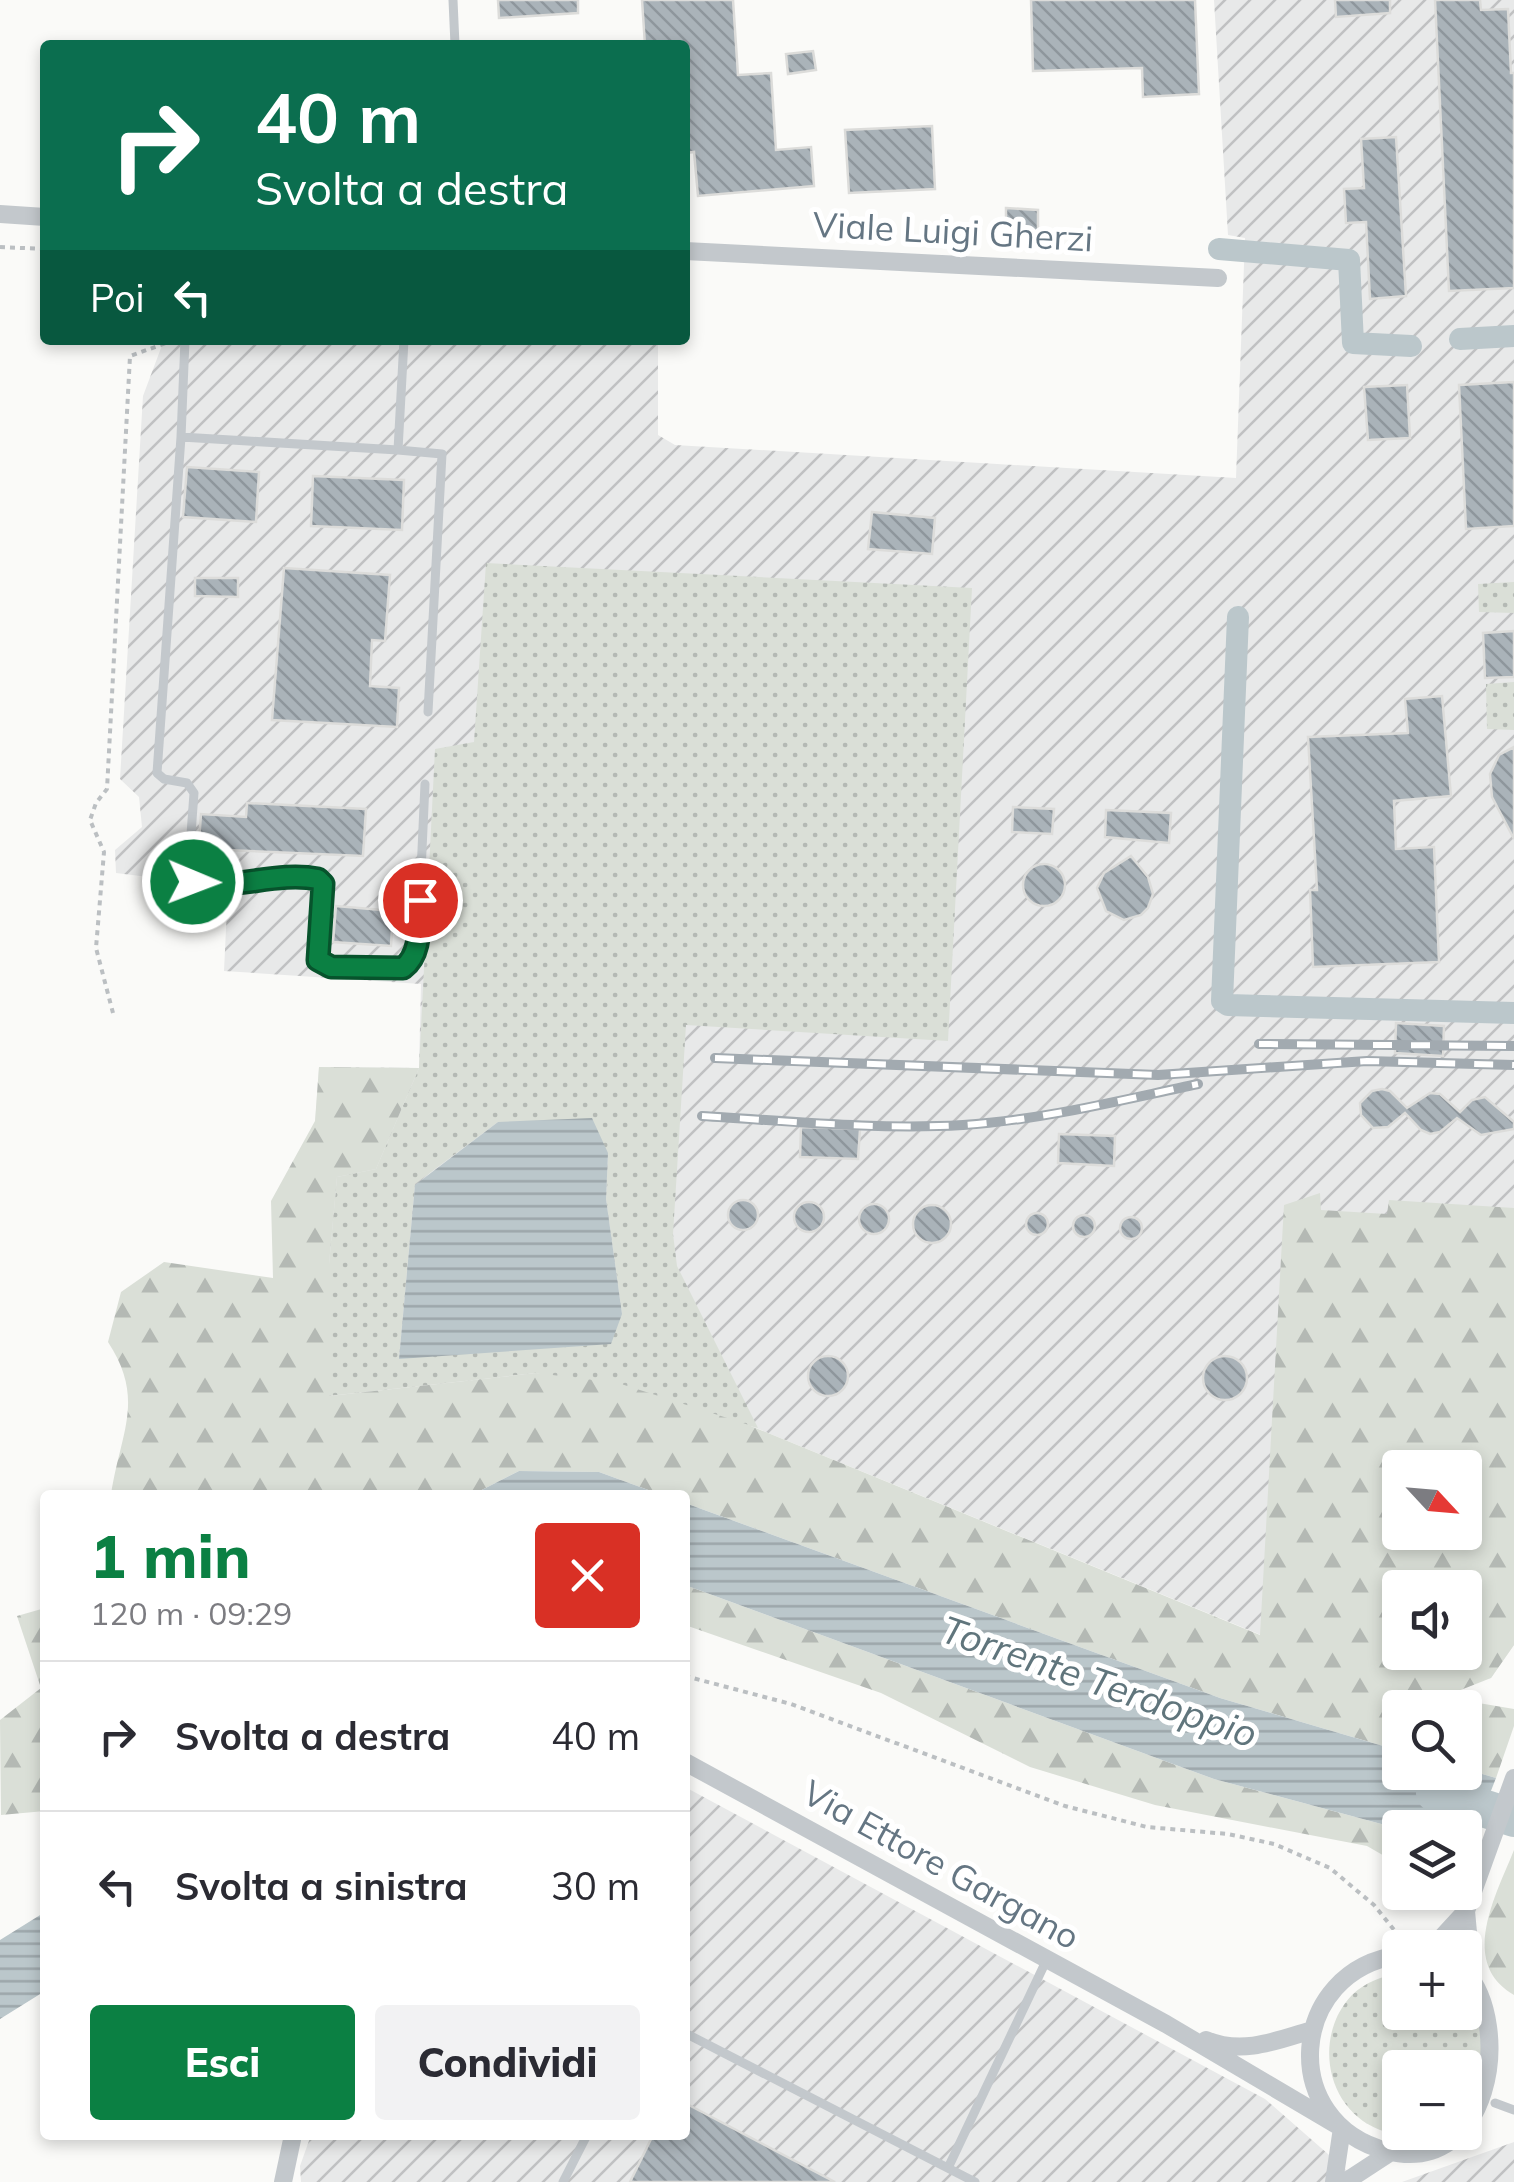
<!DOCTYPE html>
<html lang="it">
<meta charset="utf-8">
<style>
body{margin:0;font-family:Mulish,sans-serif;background:#f2f2f3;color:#2b2b33;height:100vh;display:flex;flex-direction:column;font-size:38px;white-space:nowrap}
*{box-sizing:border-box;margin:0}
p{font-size:32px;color:#7c7c81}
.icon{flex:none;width:55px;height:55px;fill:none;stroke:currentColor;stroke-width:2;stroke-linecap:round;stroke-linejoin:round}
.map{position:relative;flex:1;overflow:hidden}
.details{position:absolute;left:40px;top:1490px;width:650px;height:650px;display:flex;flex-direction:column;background:#fff;border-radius:10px;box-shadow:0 5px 15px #0003}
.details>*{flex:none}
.guide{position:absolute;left:40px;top:40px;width:650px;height:305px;border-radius:10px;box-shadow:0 5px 15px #0003;background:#0b6e4f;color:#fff;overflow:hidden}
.needle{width:65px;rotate:116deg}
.controls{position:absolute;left:1382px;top:1450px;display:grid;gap:20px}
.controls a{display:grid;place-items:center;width:100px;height:100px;border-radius:10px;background:#fff;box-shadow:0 5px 15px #0003;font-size:50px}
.pin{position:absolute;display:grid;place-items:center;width:85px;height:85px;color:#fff;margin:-42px;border:5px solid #fff;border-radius:50%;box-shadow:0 2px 10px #0007}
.me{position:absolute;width:110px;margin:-55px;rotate:91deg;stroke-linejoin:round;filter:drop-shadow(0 0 8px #0008)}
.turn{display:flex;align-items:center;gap:35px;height:210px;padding:0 50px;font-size:45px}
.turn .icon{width:130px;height:130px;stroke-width:2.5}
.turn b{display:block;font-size:70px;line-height:85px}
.then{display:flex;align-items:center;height:95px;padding:0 50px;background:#0003;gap:20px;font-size:38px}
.round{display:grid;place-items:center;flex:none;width:105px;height:105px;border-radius:10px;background:#f2f2f3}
.summary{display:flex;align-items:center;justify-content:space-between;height:170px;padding:0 50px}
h1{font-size:60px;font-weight:800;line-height:75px;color:#0b8043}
.primary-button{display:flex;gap:20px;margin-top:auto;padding:20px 50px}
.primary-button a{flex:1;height:115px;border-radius:10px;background:#0b8043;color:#fff;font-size:40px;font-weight:800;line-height:115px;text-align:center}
.primary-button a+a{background:#f2f2f3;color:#2b2b33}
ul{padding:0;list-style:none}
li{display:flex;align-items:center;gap:30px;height:150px;padding:0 50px;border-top:2px solid #e1e1e2}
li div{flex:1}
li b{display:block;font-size:38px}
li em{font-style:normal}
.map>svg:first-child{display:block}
</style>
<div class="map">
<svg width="1514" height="2182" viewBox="0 0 1514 2182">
<defs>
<pattern id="industrial-furrows" width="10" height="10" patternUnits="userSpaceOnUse" patternTransform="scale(2.5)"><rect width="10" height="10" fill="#e8e9e9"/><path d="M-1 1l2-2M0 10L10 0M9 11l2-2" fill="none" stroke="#c0c1c2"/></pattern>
<pattern id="grass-dots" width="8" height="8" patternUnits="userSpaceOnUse" patternTransform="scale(2.5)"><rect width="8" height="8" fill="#dadfd7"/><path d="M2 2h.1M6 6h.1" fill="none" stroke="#b4b9b4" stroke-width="1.8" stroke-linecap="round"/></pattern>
<pattern id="forest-firs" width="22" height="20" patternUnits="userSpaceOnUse" patternTransform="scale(2.5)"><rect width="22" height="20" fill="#dadfd7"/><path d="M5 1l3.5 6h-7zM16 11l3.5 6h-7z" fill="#b4b9b4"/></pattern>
<pattern id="water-rules" width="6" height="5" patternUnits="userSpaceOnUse" patternTransform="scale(2.5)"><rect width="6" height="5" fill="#bbc7cb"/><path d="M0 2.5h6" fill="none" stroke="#9ca6aa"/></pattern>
<pattern id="building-back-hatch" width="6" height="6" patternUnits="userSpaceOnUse" patternTransform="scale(2.5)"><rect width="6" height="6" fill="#aab3b9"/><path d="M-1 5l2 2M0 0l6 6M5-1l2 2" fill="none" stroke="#8e969c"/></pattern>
</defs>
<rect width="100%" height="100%" fill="#fafaf8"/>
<path fill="url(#industrial-furrows)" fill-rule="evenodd" d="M1214,0H1514V1645L1491,1678L1398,1691L746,1424L536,1373L296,1400L319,1067L419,1068L421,984L224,971L228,887L116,873L115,850L142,827L139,797L120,779L143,396L164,340H658V435L675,445L1236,478L1245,238L1228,235ZM1400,1468H1465V1532H1400ZM1400,1588H1465V1652H1400Z
M685,1787L1265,2099L1360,2182H301L300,2166L311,2135H685Z
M1514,2142V2182H1402Z"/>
<path fill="url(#grass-dots)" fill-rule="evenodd" d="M486,563L972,588L948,1041L686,1025L673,1234L677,1266L758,1428L536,1373L328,1396L329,1264L337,1177L376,1169L419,1068L435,749L474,742ZM498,1122L608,1153L606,1199L622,1314L399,1358L415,1184Z
M1514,582V613L1479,612L1478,584Z
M1514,682V730L1487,729L1486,684Z
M1400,1972V2012H1465V1993L1474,2001L1492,2050L1465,2113V2068H1400V2132L1433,2133C1415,2135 1397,2137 1380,2130C1325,2109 1313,2036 1352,1995C1365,1982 1382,1977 1400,1972Z"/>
<path fill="url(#forest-firs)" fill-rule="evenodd" d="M319,1067L419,1068L376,1169L337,1177L329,1264V1396L536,1373L618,1383L746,1424L1260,1635L1284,1205L1320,1193L1321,1210L1387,1214L1389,1200L1514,1208V1645L1491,1678L1443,1697L1514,1709V1726L1496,1778L1465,1769V1708H1400V1751L1220,1698L685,1503V1495H662L599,1472L519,1471L472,1495H111C120,1433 146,1400 108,1342L121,1292L164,1262L273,1278L271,1201L315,1121ZM1400,1468H1465V1532H1400ZM1400,1588H1465V1652H1400Z
M685,1585L1214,1779L1400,1829V1865L1367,1846L1155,1805L1030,1767L881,1693L685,1625Z
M45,1608V1811L1,1815L0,1720L41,1688L17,1616Z
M1514,1850V1995C1458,1963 1496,1895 1514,1850Z"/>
<path fill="url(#water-rules)" d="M592,1118L608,1153L606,1199L622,1314L611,1344L399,1359L415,1185L498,1122Z
M519,1471L599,1472L662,1495H472Z
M685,1503L1220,1698L1400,1751V1772H1465V1769L1496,1778L1469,1847L1465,1846V1828L1400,1829L1214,1779L685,1585Z
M45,1912V1991L0,2019V1940Z"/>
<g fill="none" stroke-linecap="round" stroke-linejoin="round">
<path stroke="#bbc7cb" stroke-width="22" d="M1219,249L1349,260L1353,343L1411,346
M1460,339L1514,336
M1238,617L1222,1001L1228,1005L1514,1013"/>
<path stroke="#bbc7cb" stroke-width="38" d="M1435,1793L1514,1818"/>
</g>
<path fill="url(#building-back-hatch)" stroke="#dcdcda" stroke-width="2.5" d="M498,0H578V13L499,18Z
M642,0H733L738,75L771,73L776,150L811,147L814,186L698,196L694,152L685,153V45H645Z
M1031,0H1195L1199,94L1143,97L1142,68L1033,71Z
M1335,0H1390V13L1336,17Z
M1435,0H1480L1481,10L1508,9L1511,73H1514V288L1449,291Z
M813,51L816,70L788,74L786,54Z
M932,126L935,189L849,193L845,130Z
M1396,137L1406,296L1370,299L1366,222L1346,223L1344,189L1364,188L1361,139Z
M1006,208L1038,210V240H1023L1010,247L1001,243L999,228L1006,218Z
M1514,382V526L1466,529L1459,385Z
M1407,385L1410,438L1368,440L1364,387Z
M187,467L259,472L256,522L183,517Z
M313,476L404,480L402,530L311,526Z
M872,512L935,518L932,554L868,549Z
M284,568L390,575L385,641L372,640L370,686L399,688L397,727L272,720Z
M195,578H238V597L195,596Z
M1514,631V677L1485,678L1483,633Z
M1442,696L1451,796L1394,801L1396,849L1434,847L1439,962L1313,967L1310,890H1317L1308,737L1408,733L1405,699Z
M1514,747V839L1492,797L1490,774L1499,755Z
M247,803L366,809L363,856L227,850L226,872L197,870L201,814L246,817Z
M1013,807L1054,809L1052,834L1012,832Z
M1106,810L1171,813L1169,843L1105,837Z
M1131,856L1148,877L1153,894L1148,908L1141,915L1124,920L1106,911L1097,888L1104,873Z
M1023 885a21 21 0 1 1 42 0a21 21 0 1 1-42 0Z
M336,906L393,911L391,946L333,942Z
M1396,1023L1444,1026L1443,1056L1395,1053Z
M1382,1089L1390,1091L1407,1108L1430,1093L1440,1094L1460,1112L1472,1100L1485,1097L1514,1122V1129L1481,1135L1457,1118L1440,1132L1430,1134L1421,1130L1405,1113L1388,1127L1373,1128L1361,1115L1360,1103L1372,1091Z
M801,1127L860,1129L858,1159L800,1157Z
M1059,1134L1115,1136L1114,1166L1058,1163Z
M728 1215a15 15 0 1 1 30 0a15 15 0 1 1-30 0Z
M794 1217a15 15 0 1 1 30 0a15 15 0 1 1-30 0Z
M859 1219a15 15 0 1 1 30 0a15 15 0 1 1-30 0Z
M913 1224a19 19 0 1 1 38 0a19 19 0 1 1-38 0Z
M1026 1224a11 11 0 1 1 22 0a11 11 0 1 1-22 0Z
M1073 1226a11 11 0 1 1 22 0a11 11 0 1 1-22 0Z
M1120 1228a11 11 0 1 1 22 0a11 11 0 1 1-22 0Z
M1203 1378a22 22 0 1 1 44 0a22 22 0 1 1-44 0Z
M808 1376a20 20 0 1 1 40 0a20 20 0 1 1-40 0Z
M685,2103L835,2182H630L653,2135H685Z"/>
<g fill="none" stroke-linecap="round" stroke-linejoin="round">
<path stroke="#bbbfc2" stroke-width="4" stroke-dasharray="5 5" stroke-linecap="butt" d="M0,247L45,249
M113,1013L96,948L104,852L90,820L96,803L107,789L130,356L169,342
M685,1676L791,1704L1065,1806L1147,1827L1228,1834L1274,1844L1330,1868L1374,1905L1399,1936"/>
<path stroke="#c3c8cc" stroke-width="9" d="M453,0L455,45
M404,340L398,450L442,454L428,712
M181,437L185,340
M398,450L181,437L157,773L164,779L187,783L194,793L188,875L193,881C228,891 300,863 323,884L318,953L319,960L331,967L403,968L411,962L418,938L425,784
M685,2033L975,2182
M1495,2103L1514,2110
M948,2168L1047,1959
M563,2182L587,2135"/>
<path stroke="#c3c8cc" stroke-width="18" d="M0,214L45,217
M685,251L1218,278
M685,1762L1166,2024L1342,2128L1334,2182
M1466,1911L1472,1975
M1432,1948L1466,1911L1514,1778
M1400,1955C1288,1970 1277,2123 1387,2151C1490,2177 1514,2027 1465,1971
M1206,2040C1242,2055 1276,2041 1312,2030
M283,2182L293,2135
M1345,2182L1391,2152"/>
<g stroke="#a2aab0" stroke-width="10">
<path id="rail" d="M1259,1044L1514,1046
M715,1058L1158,1075L1367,1061L1514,1065
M702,1116C789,1121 877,1130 963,1125C1042,1120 1121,1100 1198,1084"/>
</g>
<use href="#rail" stroke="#fff" stroke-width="6" stroke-dasharray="19" stroke-linecap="butt"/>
</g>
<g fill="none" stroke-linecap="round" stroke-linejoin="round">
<g stroke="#07532c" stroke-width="25">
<path id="route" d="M193,882C233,891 275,871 318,879L323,884L318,960L331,967L403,968C423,953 418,922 420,900"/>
</g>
<use href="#route" stroke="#0b8043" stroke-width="18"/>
</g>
<g text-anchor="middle" stroke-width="10" stroke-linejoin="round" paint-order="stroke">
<g font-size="35" fill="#657683" stroke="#fff">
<text transform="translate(953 232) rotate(3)" y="12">Viale Luigi Gherzi</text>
<text transform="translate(941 1865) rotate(29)" y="12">Via Ettore Gargano</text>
</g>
<g font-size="38" font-style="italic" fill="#60757c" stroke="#fff">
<text transform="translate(1099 1682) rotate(19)" y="13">Torrente Terdoppio</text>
</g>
</g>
</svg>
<div class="controls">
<a><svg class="needle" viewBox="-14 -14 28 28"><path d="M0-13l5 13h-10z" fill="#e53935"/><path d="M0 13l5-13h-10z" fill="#7c7c81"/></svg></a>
<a><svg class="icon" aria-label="sound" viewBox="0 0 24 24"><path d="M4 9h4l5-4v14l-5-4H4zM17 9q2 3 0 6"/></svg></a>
<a><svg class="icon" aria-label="search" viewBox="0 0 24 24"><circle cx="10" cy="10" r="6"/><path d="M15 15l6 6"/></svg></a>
<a><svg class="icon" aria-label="layers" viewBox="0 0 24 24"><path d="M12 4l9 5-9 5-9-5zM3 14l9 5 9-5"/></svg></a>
<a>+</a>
<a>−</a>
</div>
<div class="pin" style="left:420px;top:900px;background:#d93025"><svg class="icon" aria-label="arrive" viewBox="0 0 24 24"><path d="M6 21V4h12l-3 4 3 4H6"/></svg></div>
<svg class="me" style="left:193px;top:882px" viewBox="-20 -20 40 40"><circle r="17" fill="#0b8043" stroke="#fff" stroke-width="3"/><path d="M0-11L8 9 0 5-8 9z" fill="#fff"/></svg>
<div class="guide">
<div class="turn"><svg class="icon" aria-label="right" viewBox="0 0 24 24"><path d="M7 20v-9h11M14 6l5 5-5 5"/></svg><div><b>40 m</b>Svolta a destra</div></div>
<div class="then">Poi<svg class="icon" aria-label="left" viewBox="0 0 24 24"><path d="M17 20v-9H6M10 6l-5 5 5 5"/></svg></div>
</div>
<section class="details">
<div class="summary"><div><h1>1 min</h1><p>120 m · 09:29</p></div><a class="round" style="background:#d93025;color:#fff"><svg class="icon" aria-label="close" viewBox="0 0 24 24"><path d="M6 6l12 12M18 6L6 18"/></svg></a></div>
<ul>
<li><svg class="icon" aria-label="right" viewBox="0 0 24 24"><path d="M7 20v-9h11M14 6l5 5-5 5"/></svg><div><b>Svolta a destra</b></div><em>40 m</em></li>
<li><svg class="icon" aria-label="left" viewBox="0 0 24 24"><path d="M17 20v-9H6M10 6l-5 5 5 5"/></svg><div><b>Svolta a sinistra</b></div><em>30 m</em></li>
</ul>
<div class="primary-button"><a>Esci</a><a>Condividi</a></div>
</section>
</div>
